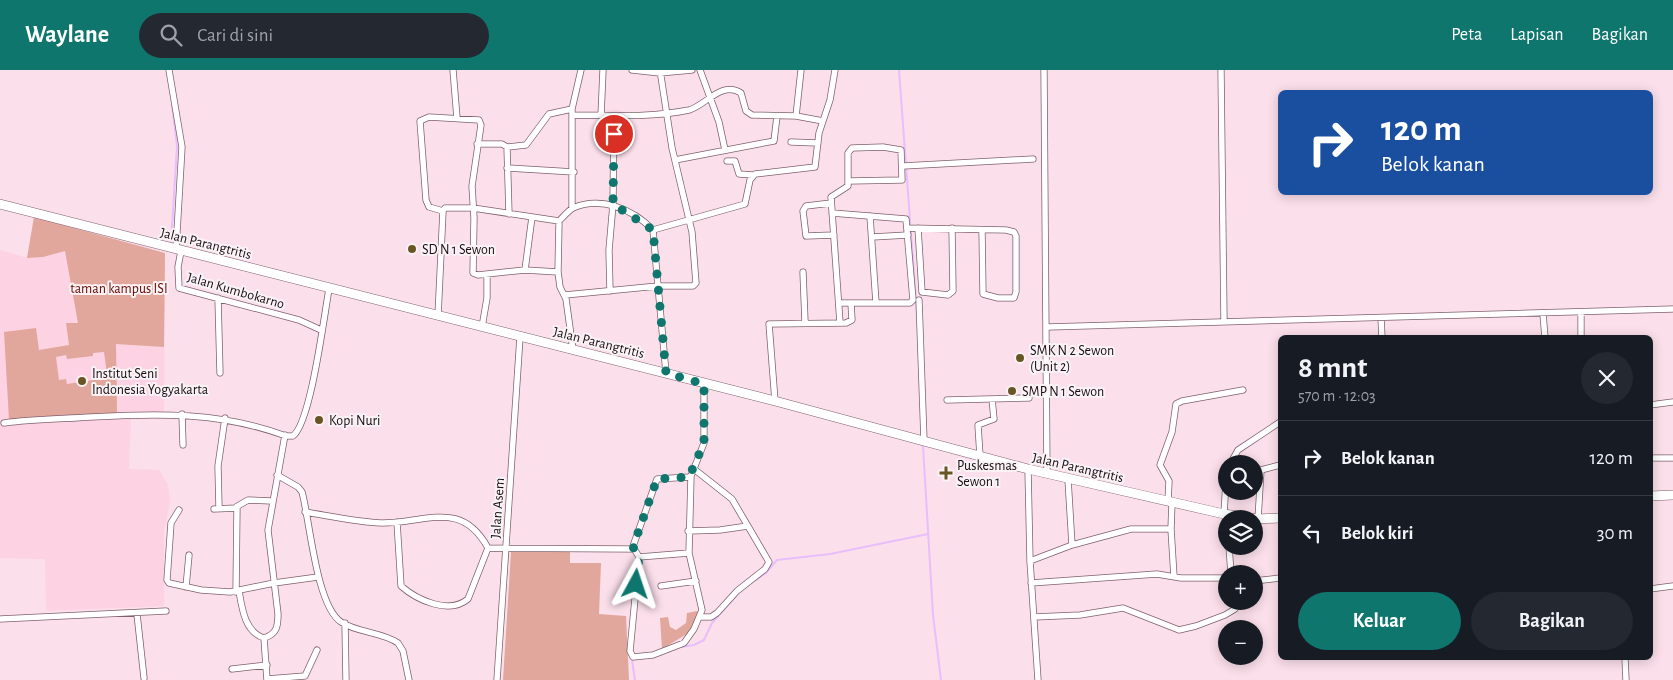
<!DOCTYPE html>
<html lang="id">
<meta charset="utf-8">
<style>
body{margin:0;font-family:"Alegreya Sans",sans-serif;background:#242831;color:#f1f3f6;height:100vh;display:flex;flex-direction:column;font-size:19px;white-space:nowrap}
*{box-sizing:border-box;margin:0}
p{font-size:16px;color:#9ea1a6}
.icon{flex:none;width:28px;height:28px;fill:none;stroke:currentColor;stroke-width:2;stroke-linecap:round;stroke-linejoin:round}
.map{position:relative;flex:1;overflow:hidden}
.sheet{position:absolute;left:1278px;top:265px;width:375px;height:325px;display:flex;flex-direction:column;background:#171b24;border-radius:8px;box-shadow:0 2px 12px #0003}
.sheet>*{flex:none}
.banner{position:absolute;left:1278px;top:20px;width:375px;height:105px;border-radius:8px;box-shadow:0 2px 12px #0003;background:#1a4fa0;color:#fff;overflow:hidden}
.fabs{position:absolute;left:1218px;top:385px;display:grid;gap:10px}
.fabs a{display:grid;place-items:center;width:45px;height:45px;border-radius:50%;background:#171b24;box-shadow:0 2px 12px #0003;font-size:25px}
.pin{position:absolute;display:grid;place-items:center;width:42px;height:42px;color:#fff;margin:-21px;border:2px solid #fff;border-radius:50%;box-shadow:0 1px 5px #0007}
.me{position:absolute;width:55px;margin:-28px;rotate:5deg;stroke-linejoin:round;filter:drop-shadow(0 0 4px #0008)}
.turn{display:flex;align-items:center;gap:18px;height:105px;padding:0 20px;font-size:22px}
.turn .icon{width:65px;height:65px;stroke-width:2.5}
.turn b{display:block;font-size:35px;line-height:42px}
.round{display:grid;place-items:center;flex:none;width:52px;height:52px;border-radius:26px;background:#242831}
.headline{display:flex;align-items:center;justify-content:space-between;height:85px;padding:0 20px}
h1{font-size:30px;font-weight:700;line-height:38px}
.cta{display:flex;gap:10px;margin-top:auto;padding:10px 20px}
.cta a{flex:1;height:58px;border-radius:30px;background:#0f766e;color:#fff;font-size:20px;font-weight:700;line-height:58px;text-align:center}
.cta a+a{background:#242831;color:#f1f3f6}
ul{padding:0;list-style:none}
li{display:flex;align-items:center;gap:15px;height:75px;padding:0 20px;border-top:1px solid #363941}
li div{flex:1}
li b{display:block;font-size:19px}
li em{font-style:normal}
header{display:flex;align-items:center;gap:30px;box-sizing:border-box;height:70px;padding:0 25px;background:#0f766e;color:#fff}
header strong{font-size:24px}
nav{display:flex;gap:28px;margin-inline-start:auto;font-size:18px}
.search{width:350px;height:45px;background:#242831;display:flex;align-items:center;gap:12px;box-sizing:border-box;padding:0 18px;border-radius:28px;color:#9ea1a6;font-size:19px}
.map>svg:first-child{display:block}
</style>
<header>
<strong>Waylane</strong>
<div class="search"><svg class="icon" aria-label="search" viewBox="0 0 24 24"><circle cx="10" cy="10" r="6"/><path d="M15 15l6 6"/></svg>Cari di sini</div>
<nav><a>Peta</a><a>Lapisan</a><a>Bagikan</a></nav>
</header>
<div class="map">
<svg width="1673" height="610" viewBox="0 0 1673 610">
<rect width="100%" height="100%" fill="#fbdfea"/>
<path fill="#fdd2e3" d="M34,147L165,183L164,345L131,346L129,399L159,400L168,415L170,431L164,462V536L46,541L45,489L0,488V180L27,188Z"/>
<path fill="#e2a79c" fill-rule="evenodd" d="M34,147L165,183L164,277L116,274L117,343L9,350L4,262L36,258L39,280L69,275L66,253H78L65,181L43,187L27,188ZM104,282L107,304L100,305V309L67,314L66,309L59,310L56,287L66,285L67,289L93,286V283Z
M570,481V493H601L599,544L626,546L629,610H503L511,482Z
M697,541L698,544L690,562L662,579L660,548L668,547L670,557L676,560L686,553L687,543Z"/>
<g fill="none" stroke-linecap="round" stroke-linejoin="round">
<path stroke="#e8befd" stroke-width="2" d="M899,0L917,245
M171,173L177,76L172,34
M923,376L933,545L941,610
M756,510L766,503L777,490L830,484L928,464
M681,577L694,575L704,570L712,553L737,525
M634,589L632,590L635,610"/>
<g stroke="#7e606d" stroke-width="7">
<path id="minor" d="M169,0L182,77L176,179
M453,0L457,48
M632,0L660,3L692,0
M700,0L719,52L725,80
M1044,0L1047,404
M1221,0L1224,251
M573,45C612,45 650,48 689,40C705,36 722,10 741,23L746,41L752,45L796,46L823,51
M601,46L603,0
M796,46L801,0
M791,72L818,73
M477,74H502L507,77L509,144
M507,77L526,75L549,44L572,39
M675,90L774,71L777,46
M727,91H735L739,104L753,105
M903,96L1033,89
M507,98L574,102
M831,133L806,136L803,141L806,166L834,165
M572,138V39L581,0
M443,141L429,137L426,130L420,51L429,47L479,50L481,55L472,116L474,148L473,203L478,205L525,200L558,202
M832,143L906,149L913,230L910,233H876
M908,158L1006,160L1014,162L1016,166V222L1014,228H998L983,224L982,160
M918,158L922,222L948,225L953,221L952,158
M653,160L745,134L750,110L755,104L815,97L819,63L830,30L835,0
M872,167L908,165
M181,181L178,197L179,218L299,250L321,260
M525,200L532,147
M803,202L805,252
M610,221L609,180L613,134L614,46
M565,225L658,216L666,303
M218,228L220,303
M919,230L924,371
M839,233H876L870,146
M1581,242V268
M1543,244L1545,268
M438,246L443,141L445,138H473L559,151
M1381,248L1382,268
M840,253L831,127L848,116V83L852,78L883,77L901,80L902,110L849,111
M482,257L487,228V205
M1048,257L1673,239
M573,280L566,229L560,217L558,202L559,151C563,147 569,140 573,138C601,126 633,139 653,160L658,216H693L696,213L692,162L672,78L660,0
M947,330L1029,328
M775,331L769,254L846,253L852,250L851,233
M1650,335L1673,332
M182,344L183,375
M4,353C33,349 62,349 91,347C158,343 222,342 286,366H293C311,352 324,246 329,219
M980,386L978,355L994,349L992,329
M1650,388H1673
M1230,394L1238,380L1280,352
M694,399L732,429L769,492L765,499L737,521L717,543L711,547H701
M1028,399L1030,491L1038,610
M277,405L298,417L302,422C310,451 316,535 341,552C358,563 382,562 398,573L403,581L409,610
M1068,409L1072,475
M1168,432L1169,411L1160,395L1172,362L1176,334L1182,331L1243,320
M1172,433L1171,459L1174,507
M236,437L248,430L272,431
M219,438L218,396L225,348
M214,439L237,438L236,522
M179,440L171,453L167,510L169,513L201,520L230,522L274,513L318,507
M305,442C330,446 356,452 382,453C427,453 461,429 488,478
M1224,444L1226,411
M1258,449L1261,400L1280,395
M397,452L401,516C417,530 449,545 468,529L488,478
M688,461L720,460L748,456
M1229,476L1231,504
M633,477L639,487L630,581L633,587L653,585L684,573L694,559L702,540L689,483L691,406
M488,478L632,479L657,409L689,407L691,406L704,373V314
M639,487L689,483
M1030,491L1072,475L1131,459H1171
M1254,511L1280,508
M1031,513L1157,504L1181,508H1226
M661,516L696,511
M186,517L189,485
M1650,519L1673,516
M239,521C242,539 245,562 264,568C277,564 278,556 278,544L268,460L285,365
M137,544L144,608
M1034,547L1080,545L1123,538L1179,560L1196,556L1225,545L1235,539L1239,531
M0,549L166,541
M345,553L346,610
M264,568L267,610
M1625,588L1626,610
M232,599L267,595
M267,609L305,606L317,580
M497,610L520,267"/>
</g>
<g stroke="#7e606d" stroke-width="10">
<path id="primary" d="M0,134L775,331L1028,399L1224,444L1258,449L1280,448
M1650,426L1673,425"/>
</g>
<use href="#minor" stroke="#fff" stroke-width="5.5"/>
<use href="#primary" stroke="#fff" stroke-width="9"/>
</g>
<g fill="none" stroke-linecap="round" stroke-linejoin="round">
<path stroke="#0f766e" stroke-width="9" stroke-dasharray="0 16.2" d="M614,64L613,134L653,160L666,303L704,314V373L689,407L657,409L633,477L639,487L636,514"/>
</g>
<g fill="#685523" stroke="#faf3f6" stroke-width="2">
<circle cx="412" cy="179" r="5"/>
<circle cx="1020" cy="288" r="5"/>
<circle cx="82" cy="311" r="5"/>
<circle cx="1012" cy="321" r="5"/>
<circle cx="319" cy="350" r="5"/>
<path d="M943.5 395.5h5v5h5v5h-5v5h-5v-5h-5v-5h5z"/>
</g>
<g text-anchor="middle" stroke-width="4" stroke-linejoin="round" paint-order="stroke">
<g font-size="14" fill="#170c11" stroke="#faf3f6">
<text transform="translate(206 173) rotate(14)" y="5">Jalan Parangtritis</text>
<text transform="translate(236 220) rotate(16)" y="5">Jalan Kumbokarno</text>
<text transform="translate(599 272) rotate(14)" y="5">Jalan Parangtritis</text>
<text transform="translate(1078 397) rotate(13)" y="5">Jalan Parangtritis</text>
<text transform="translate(497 438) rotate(-86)" y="5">Jalan Asem</text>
</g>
<g font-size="14" fill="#170c11" stroke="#faf3f6" text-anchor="start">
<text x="422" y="184">SD N 1 Sewon</text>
<text x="1030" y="285">SMK N 2 Sewon<tspan x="1030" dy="16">(Unit 2)</tspan></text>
<text x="92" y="308">Institut Seni<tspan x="92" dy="16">Indonesia Yogyakarta</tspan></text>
<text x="1022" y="326">SMP N 1 Sewon</text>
<text x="329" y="355">Kopi Nuri</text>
<text x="957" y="400">Puskesmas<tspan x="957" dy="16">Sewon 1</tspan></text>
</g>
<g font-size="14" fill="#650700" stroke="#faf3f6">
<text x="119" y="223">taman kampus ISI</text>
</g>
</g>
</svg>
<div class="fabs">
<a><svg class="icon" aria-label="search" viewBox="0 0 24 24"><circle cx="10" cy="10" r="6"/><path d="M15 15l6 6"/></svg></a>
<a><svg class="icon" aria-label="layers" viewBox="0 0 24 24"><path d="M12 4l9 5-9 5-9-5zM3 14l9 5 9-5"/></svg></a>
<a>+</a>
<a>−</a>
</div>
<div class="pin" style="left:614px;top:64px;background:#d93025"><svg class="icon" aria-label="arrive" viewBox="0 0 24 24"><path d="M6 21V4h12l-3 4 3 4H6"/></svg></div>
<svg class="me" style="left:636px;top:514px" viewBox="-20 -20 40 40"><path d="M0-17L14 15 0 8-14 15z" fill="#0f766e" stroke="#fff" stroke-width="4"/></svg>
<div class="banner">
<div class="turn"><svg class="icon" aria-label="right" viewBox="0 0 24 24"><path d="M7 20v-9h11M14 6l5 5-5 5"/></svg><div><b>120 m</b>Belok kanan</div></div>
</div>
<section class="sheet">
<div class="headline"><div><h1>8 mnt</h1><p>570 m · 12:03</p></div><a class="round"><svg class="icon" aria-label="close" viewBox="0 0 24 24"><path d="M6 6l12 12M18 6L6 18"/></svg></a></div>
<ul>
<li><svg class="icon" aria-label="right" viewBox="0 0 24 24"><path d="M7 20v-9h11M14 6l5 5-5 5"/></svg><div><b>Belok kanan</b></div><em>120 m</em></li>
<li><svg class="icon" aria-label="left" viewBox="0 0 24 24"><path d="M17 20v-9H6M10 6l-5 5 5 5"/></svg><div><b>Belok kiri</b></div><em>30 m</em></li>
</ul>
<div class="cta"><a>Keluar</a><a>Bagikan</a></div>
</section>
</div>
